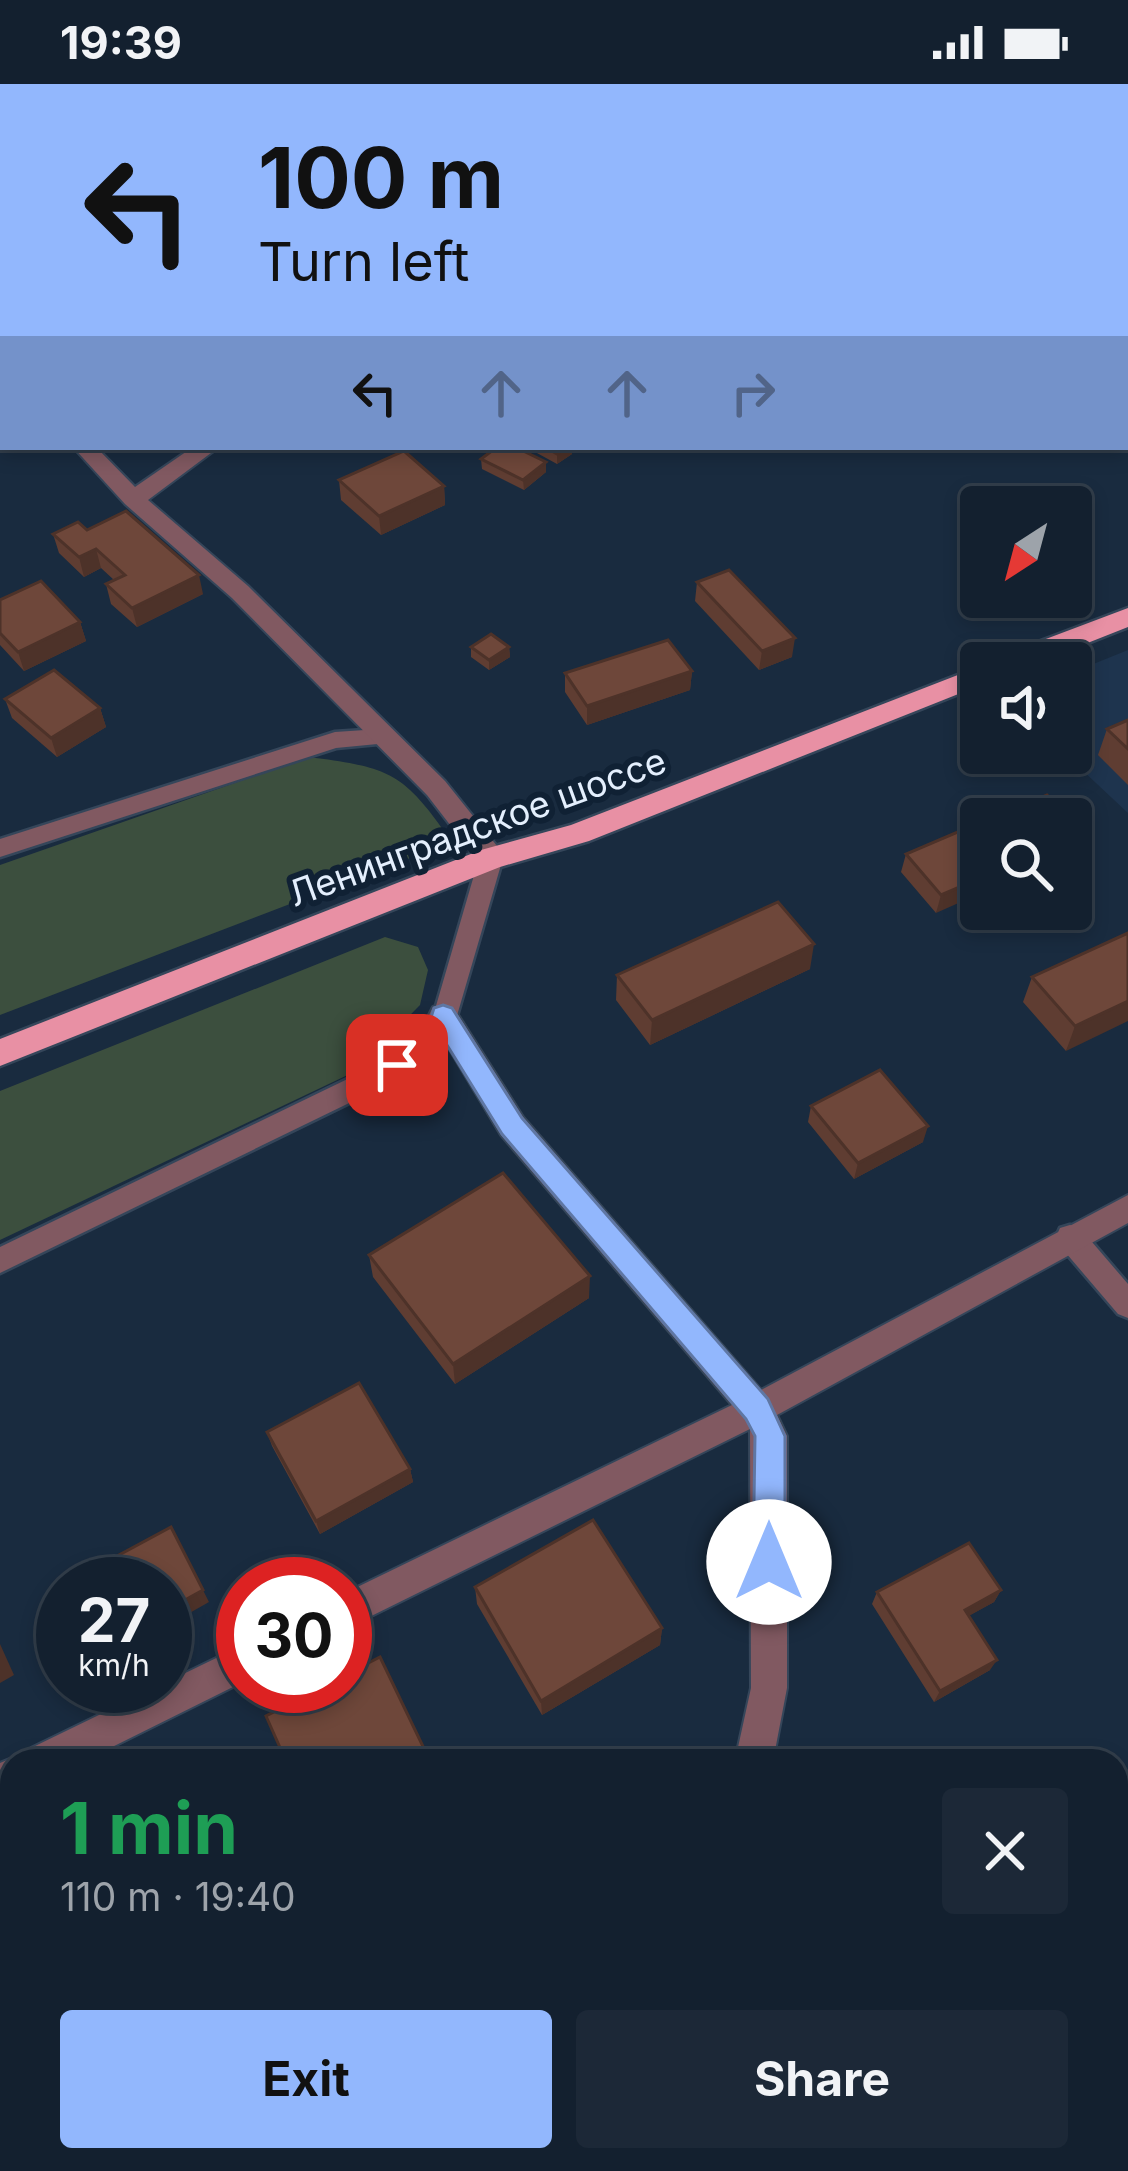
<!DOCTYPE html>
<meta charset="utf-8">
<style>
body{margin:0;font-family:Inter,sans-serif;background:#1c2837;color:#f1f3f6;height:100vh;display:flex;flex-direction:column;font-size:45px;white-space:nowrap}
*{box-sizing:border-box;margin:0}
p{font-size:39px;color:#9da3aa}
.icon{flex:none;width:66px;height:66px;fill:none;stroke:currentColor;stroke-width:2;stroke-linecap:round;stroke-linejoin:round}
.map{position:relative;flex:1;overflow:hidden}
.drawer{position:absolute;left:0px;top:1665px;width:1128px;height:423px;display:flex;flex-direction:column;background:#13202f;border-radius:36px 36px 0 0;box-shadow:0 6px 18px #0003,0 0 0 3px #323e4b}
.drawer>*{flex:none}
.top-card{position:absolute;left:0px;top:0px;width:1128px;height:366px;box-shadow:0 6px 18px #0003,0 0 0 3px #323e4b;background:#92b7fd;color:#111;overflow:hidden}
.needle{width:78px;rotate:216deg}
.tools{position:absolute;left:960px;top:402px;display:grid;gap:24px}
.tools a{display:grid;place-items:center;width:132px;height:132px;border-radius:12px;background:#13202f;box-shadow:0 6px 18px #0003,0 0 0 3px #323e4b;font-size:60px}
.speed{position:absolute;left:36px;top:1473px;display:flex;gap:24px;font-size:60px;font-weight:700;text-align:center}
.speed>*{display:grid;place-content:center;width:156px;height:156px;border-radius:50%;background:#13202f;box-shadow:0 6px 18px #0003,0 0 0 3px #323e4b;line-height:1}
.speed small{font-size:30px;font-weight:400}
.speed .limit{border:18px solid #d22;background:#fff;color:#111}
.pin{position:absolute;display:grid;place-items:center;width:102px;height:102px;color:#fff;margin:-51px;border-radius:24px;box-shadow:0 6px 18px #0006}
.me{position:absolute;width:132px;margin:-66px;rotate:0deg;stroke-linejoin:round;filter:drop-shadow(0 0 9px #0008)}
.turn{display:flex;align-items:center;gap:42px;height:252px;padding:0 60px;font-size:54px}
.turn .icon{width:156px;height:156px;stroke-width:2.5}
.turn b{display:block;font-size:84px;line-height:102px}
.lanes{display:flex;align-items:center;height:114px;padding:0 60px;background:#0003;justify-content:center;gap:60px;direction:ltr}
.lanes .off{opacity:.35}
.round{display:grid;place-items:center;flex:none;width:126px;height:126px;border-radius:12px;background:#1c2837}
.overview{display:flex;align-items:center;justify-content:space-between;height:204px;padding:0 60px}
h1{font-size:72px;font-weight:700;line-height:90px;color:#1e9e55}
.cta{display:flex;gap:24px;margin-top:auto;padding:24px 60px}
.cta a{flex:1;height:138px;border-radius:12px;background:#92b7fd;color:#111;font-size:48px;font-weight:700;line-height:138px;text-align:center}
.cta a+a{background:#1c2837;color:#f1f3f6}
.status{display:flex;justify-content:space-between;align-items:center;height:84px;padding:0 60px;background:#13202f;direction:ltr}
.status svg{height:33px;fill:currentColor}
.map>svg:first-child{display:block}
</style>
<div class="status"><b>19:39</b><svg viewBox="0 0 49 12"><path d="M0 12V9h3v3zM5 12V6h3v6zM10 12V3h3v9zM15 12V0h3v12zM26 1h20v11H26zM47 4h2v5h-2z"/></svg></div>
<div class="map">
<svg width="1128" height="2087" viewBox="0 0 1128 2087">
<rect width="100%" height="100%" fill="#192b3f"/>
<path fill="#1e344e" d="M1128,566V729L1064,669H1071V589Z"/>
<path fill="#3c4f3e" d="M309,673C392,684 403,688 452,758L0,931V781Z
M385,853L418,863L428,886L420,921L354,988L0,1156V1007Z"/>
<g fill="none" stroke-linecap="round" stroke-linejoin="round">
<g stroke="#35465a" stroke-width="5">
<path id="service" d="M758,0H773L775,3H758Z
M380,645L388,647V659L336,664L0,773V755L335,648Z
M491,765L503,774L449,959L378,1005L0,1189V1163L360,989L429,946L479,774Z
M1070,1141L1080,1144L1128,1200V1234L1118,1230L1060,1162L1056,1153L1060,1144Z"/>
</g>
<g stroke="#35465a" stroke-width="4">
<path id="minor" d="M757,0H776L755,3Z
M0,270H3V286H0Z
M73,363H96L135,403L193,363H219L148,416L248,502L445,697L501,767L504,774L501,781H481L427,711L232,514L125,420Z
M443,920L453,923L523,1033L761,1306L1128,1111V1139L777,1331L787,1352V1604L773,1677H735L751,1604L750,1345L345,1545V1509L732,1321L501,1051L429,931L433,923Z
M243,1561V1598L84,1677H25L31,1664Z
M12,1674L19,1677H12V1713L0,1718V1679Z
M638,2076H680L677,2087H635Z"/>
</g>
<g stroke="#35465a" stroke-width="5">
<path id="trunk" d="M1128,524V543L1037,579H997L1001,572Z
M981,582V601L589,757L500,783L0,982V955L481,766L571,741Z"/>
</g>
<use href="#service" fill="#815961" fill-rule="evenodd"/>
<use href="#minor" fill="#815961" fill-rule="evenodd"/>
<use href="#trunk" fill="#e890a4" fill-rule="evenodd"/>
</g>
<path fill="#5f3d32" d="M841,0H889L885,3H849Z
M1088,0H1128V8L1125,9V3H1091Z
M526,363H575L572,365V370L557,380Z
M481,375L546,378V388L524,406L482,385Z
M339,396L444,402L445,421L381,451L341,416Z
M87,446L203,510L137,543L111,520L106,500L114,496L101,484L84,493L59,469L53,450Z
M697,498L792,573L759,586L695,517Z
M0,516L80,538L86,557L24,587L0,561Z
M471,563H509L510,573L489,586L471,573Z
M692,587L690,606L587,641L565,608V589Z
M5,615L100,624L106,643L57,673L12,634Z
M1128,636V701L1098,671L1107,645Z
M981,738L936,829L901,788L906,770Z
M1128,849L1066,967L1023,918L1032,893Z
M810,885L650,961L616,916L617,891Z
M811,1022L923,1058L854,1095L808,1038Z
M369,1171L589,1214L455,1300L373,1193Z
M267,1348L410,1385L413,1398L320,1450L272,1362Z
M475,1503L662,1544L660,1561L542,1631L477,1520Z
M1001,1506L994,1518L968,1532L990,1586L934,1618L872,1520L877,1508Z"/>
<path fill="#4d3229" d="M567,363H575L572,365V370L557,380V370Z
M546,378V388L524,406L523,396Z
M444,402L445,421L381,451L379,432Z
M96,465L101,484L84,493L79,473Z
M199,491L203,510L137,543L132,524Z
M80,538L86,557L24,587L18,568Z
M795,554L792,573L759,586L762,567Z
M509,563L510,573L489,586V576Z
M692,587L690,606L587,641V622Z
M100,624L106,643L57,673L51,654Z
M1084,749L1078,768L1071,771V755Z
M981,794V809L936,829L941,811Z
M814,860L810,885L650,961L652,936Z
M1128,917V937L1066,967L1075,942Z
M928,1042L923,1058L854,1095L858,1079Z
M590,1192L589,1214L455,1300L453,1280Z
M410,1385L413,1398L320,1450L316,1437Z
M203,1506L209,1518L165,1543V1527Z
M1001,1506L994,1518L958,1538L965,1526Z
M662,1544L660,1561L542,1631L541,1617Z
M0,1560L14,1591L0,1599Z
M997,1576L990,1586L934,1618L940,1607Z
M12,1888V1905L0,1911V1894Z"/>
<path fill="#6e473a" stroke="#4d3229" stroke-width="3" d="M538,0H633L628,3H533Z
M497,363H515L546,378L523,396L481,375Z
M545,363H567L557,370Z
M404,367L444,402L379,432L339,396Z
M126,427L199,491L132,524L106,500L125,491L96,465L79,473L53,450L78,438L87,446Z
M729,486L795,554L762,567L697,498Z
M41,497L80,538L18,568L0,549V516Z
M491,550L509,563L489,576L471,563Z
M668,556L692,587L587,622L565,589Z
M54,586L100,624L51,654L5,615Z
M1128,636V665L1107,645Z
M1047,711L1070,735H989Z
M1071,736L1084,749L1071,755Z
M981,738V794L941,811L906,770Z
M778,818L814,860L652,936L617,891Z
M1128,849V917L1075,942L1032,893Z
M880,986L928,1042L858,1079L811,1022Z
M503,1089L590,1192L453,1280L369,1171Z
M359,1299L410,1385L316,1437L267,1348Z
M593,1436L662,1544L541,1617L475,1503Z
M171,1443L203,1506L165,1527V1500H70L69,1498Z
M969,1459L1001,1506L965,1526L997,1576L940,1607L877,1508Z
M380,1573L430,1677H286L266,1632L325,1602H345V1591Z
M12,1751V1888L0,1894V1757Z"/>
<path fill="#92b7fd" stroke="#5f77a4" stroke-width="3" d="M443,921L452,924L522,1034L768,1315L785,1352V1478L780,1489L769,1494L758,1489L753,1478L755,1352L746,1335L502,1050L447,961L406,989H387L383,981L387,973L427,946L434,924Z"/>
<g text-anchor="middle" stroke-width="12" stroke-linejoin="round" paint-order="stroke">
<g font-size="36" fill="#e4effd" stroke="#102134">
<text transform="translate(477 743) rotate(-20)" y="13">Ленинградское шоссе</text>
</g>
</g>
</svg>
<div class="tools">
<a><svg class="needle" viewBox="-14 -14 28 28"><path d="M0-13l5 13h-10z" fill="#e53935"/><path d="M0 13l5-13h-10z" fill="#9da3aa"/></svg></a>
<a><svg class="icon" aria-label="sound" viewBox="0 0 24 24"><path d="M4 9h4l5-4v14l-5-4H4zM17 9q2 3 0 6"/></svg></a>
<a><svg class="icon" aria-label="search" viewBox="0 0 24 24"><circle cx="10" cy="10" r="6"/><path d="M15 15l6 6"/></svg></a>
</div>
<div class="speed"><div>27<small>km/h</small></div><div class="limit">30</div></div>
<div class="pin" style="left:397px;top:981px;background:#d93025"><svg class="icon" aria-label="arrive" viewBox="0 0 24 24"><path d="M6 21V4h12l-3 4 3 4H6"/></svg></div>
<svg class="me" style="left:769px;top:1478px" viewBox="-20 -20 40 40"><circle r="19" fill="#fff"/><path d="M0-13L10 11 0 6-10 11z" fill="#92b7fd"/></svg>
<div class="top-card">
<div class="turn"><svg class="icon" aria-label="left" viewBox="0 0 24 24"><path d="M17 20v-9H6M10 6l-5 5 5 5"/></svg><div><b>100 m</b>Turn left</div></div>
<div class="lanes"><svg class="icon" aria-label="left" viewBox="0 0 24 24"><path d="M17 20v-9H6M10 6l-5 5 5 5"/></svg><svg class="icon off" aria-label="ahead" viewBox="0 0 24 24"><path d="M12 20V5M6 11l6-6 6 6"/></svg><svg class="icon off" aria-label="ahead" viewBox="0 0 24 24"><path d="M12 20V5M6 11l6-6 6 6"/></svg><svg class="icon off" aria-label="right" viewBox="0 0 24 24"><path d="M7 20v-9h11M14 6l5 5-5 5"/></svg></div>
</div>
<section class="drawer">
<div class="overview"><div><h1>1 min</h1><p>110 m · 19:40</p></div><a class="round"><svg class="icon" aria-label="close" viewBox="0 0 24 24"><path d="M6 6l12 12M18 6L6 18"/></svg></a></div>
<div class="cta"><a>Exit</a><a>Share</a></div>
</section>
</div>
